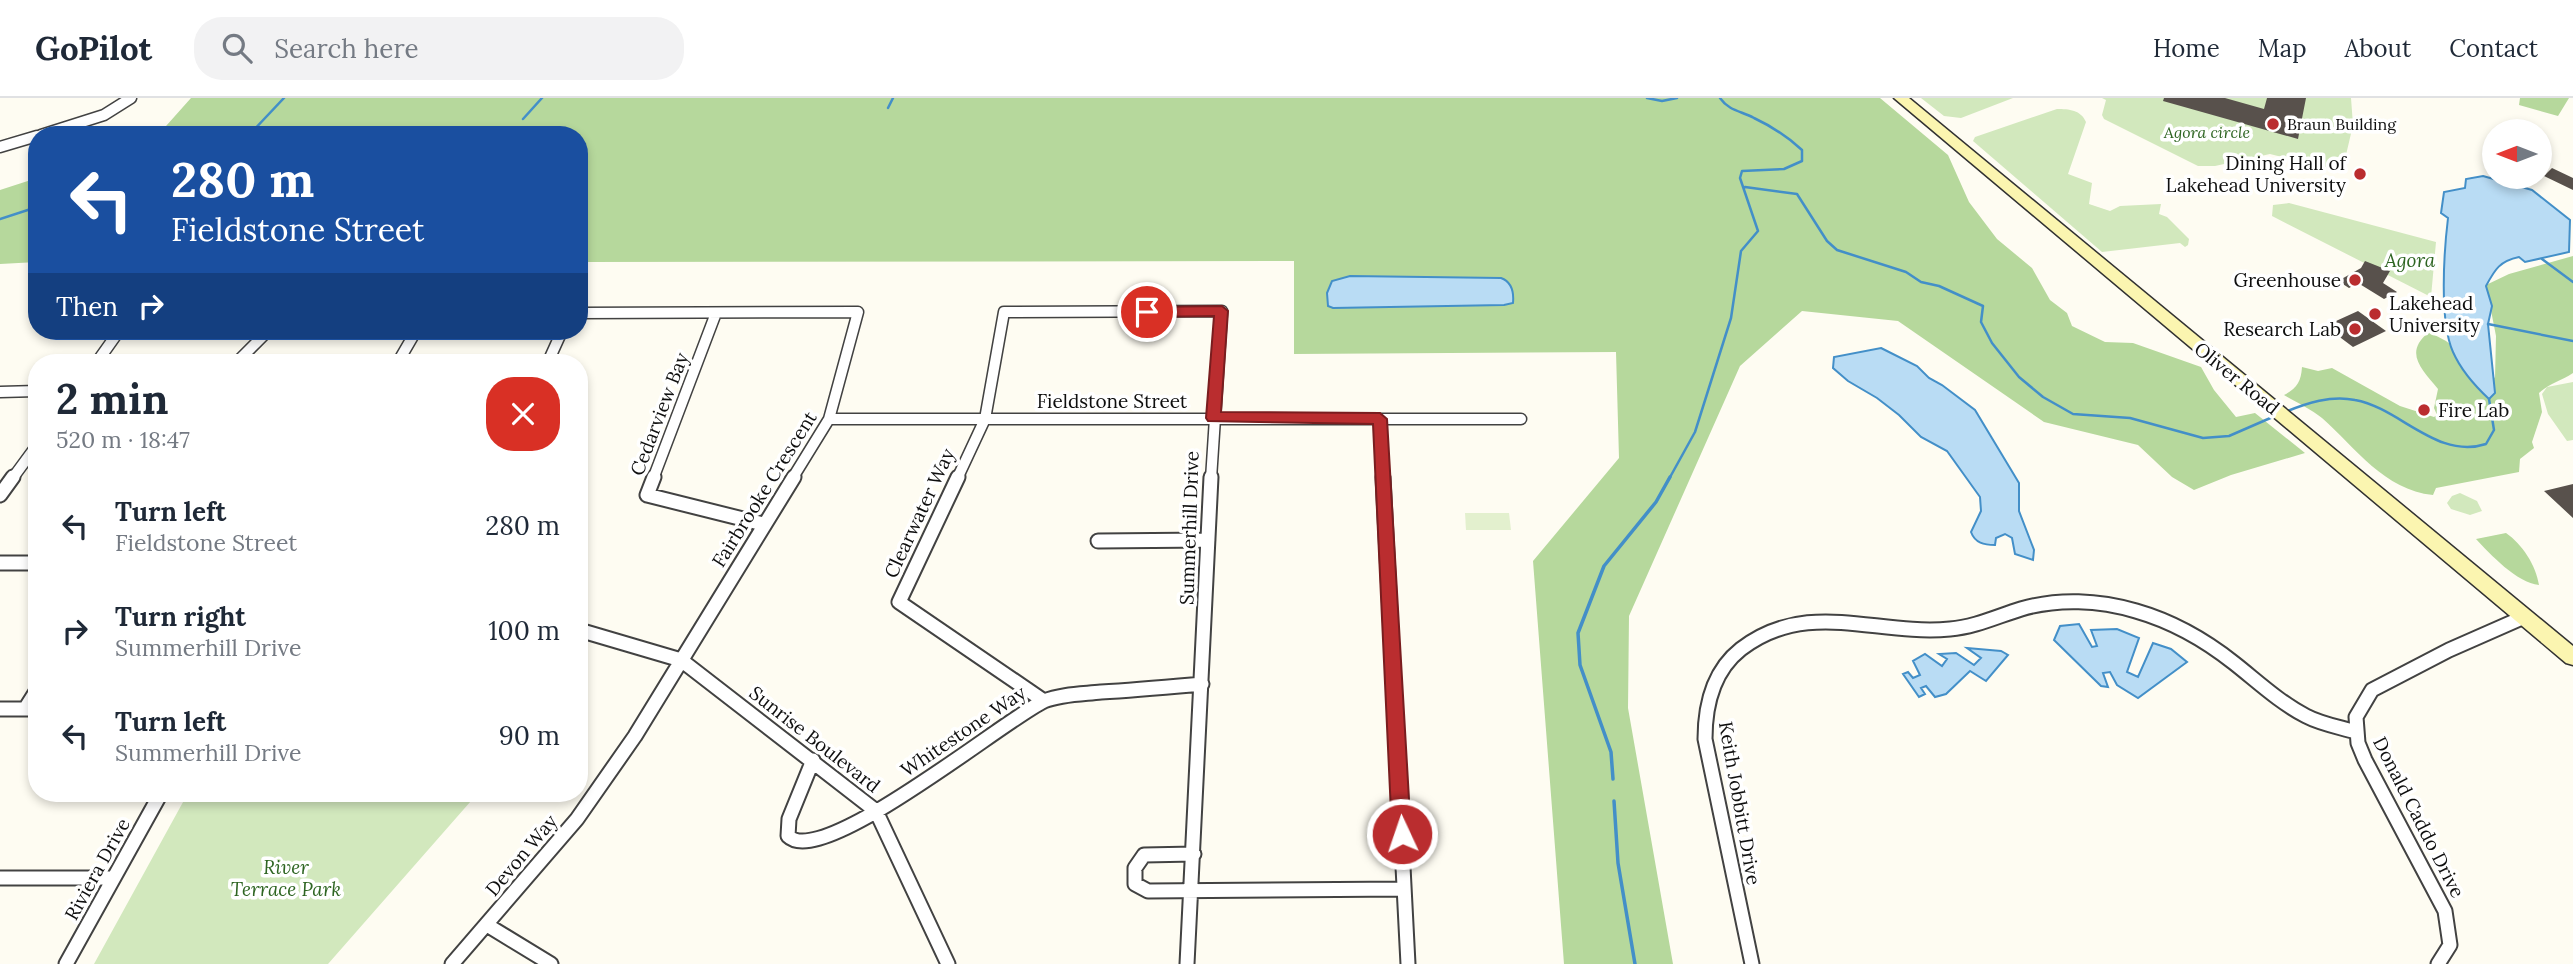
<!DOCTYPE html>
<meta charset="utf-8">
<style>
body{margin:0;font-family:Lora,serif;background:#f2f2f3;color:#1f2937;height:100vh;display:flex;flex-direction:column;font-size:26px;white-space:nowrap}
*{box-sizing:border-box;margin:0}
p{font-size:23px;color:#747a83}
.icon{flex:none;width:38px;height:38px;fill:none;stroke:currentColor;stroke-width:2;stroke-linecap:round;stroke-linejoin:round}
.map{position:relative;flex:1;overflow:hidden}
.panel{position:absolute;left:28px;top:256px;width:560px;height:448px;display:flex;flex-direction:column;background:#fff;border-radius:28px;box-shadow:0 4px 10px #0003}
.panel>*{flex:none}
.guide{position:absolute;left:28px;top:28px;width:560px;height:214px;border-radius:28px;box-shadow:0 4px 10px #0003;background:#1a4fa0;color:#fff;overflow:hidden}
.needle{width:46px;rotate:270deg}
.fabs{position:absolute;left:2482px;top:21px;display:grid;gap:14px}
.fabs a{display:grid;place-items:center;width:70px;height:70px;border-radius:50%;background:#fff;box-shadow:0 4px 10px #0003;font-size:35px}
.pin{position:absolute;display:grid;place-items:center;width:60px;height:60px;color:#fff;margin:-30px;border:4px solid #fff;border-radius:50%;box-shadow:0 2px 7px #0007}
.me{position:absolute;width:77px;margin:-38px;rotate:357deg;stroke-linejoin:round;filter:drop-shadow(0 0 5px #0008)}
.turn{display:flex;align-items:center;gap:24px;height:147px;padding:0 28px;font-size:32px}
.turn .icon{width:91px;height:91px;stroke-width:2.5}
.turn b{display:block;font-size:49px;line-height:60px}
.then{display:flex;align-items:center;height:66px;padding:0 28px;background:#0003;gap:14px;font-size:26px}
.round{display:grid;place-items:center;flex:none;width:74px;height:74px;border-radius:28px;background:#f2f2f3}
.overview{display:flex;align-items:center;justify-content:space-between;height:119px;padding:0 28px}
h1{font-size:42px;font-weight:700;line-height:52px}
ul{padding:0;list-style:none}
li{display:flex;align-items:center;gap:21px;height:105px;padding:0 28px}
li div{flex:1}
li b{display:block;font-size:26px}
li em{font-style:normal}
header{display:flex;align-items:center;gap:42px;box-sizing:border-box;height:98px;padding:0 35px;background:#fff;border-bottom:2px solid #e0e1e3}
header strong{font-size:33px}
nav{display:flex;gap:38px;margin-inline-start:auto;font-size:24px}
.search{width:490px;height:63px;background:#f2f2f3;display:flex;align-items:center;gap:18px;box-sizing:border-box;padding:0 24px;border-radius:28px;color:#747a83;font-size:26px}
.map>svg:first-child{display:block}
</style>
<header>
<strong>GoPilot</strong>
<div class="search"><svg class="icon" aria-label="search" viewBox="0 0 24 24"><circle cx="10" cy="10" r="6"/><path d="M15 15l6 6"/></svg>Search here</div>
<nav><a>Home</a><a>Map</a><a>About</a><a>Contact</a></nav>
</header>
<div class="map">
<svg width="2573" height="866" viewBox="0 0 2573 866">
<rect width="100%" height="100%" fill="#fefcf2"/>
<path fill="#d2e8bd" d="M1921,0H2013L1961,20L1944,18Z
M2102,0H2351L2353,27L2342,74L2270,56L2215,68H2198L2104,21L2102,17L2106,2Z
M2057,11C2069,11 2081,12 2086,24L2068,76L2092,85L2089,106L2110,113L2120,108L2161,106L2159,116L2167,119L2189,141L2188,147L2185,149L2180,145L2102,154L1973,43L1975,39Z
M2289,105L2436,144L2431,199L2272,118L2273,107Z
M2573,284V342L2567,343L2548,316L2542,296L2547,289Z
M2460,395L2477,403L2482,413L2470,417L2451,411L2447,405L2452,398Z
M188,695H478L328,866H94Z"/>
<path fill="#b6d89c" d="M191,0H1880L1948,57L1969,104L1997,141L2032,170L2050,202L2067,215L2072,228L2105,244L2133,245L2201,269L2214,292L2236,319L2255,315L2305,355L2231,377L2194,392L2172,379L2138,347L2044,324L1898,223L1802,213L1740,268L1629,518L1628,610L1673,866H1564L1533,463L1619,360L1616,254L1294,256V163L579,164V37H158Z
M2520,0H2569L2558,18L2519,7Z
M37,80V164L0,166V92Z
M2573,158V275C2561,283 2550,285 2539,295L2542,314L2532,344L2534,350L2520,361L2519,374L2436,390L2433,397C2384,392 2356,350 2322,320C2311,311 2296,304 2284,297C2297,290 2301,284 2302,269L2318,273L2332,270L2400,308L2434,319L2437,317L2434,310L2438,291C2422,271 2403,255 2429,234L2446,243L2495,280L2496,238L2486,187L2509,176Z
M2506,435C2522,446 2536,467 2539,487C2517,485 2490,456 2476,441Z"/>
<path fill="#e3f0ce" d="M1465,415H1509L1511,432H1466Z"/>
<path fill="#b9dcf4" stroke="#438fc8" stroke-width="2" d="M2483,78L2532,92L2570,122L2569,154L2525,164L2519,159C2500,163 2495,171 2486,188L2492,208L2488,226L2495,295L2489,301C2475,288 2461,272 2453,254C2439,223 2444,153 2448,120L2441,115L2444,94L2465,90L2466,81Z
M1350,178L1501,180C1512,184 1514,194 1513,205L1504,207L1333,210L1328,208L1327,195L1332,183Z
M1881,250L1917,268L1929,280L1942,287L1975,312L2019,385V413L2034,452L2033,462L2015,456L2012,440L2005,436L1996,440L1995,447C1984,447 1975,445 1971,434L1981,413L1980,399L1947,353L1921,339L1899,317L1877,300L1848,283L1833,270L1834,259Z
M2079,526L2092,549L2097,548L2091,532L2117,531L2139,540L2127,574L2138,579L2153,545L2171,551L2187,564L2138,600L2117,587L2110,574L2103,575L2108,589L2101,588L2054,542L2060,528Z
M1967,550L2001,553L2008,557L1986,583L1970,573L1946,596L1935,599L1926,588L1921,590L1925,596L1919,599L1903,576L1908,574L1913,580L1920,577L1913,563L1925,556L1942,568L1947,561L1939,556L1956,555L1974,567L1981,560Z"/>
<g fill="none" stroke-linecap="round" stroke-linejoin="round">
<path stroke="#438fc8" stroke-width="2.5" d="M1647,0L1662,3L1677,0
M888,10L893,0
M523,21L542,0
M249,37L284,0
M1745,89L1797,96L1827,143L1837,152L1906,174L1921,184L1939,188L1983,208L1981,224L1992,245L2019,279L2043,299L2073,316L2130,320L2203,340L2229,338L2275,318
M0,121L37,109
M2542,161L2573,184
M2488,226L2573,243
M2285,314C2307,305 2331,297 2355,302C2400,310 2437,362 2486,346L2494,332L2489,301
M1669,381L1695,334L1731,220L1741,153L1758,133L1740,80L1742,73L1784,71L1802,63V52C1788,39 1771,28 1754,20C1741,13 1729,13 1720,0"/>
<path stroke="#438fc8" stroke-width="3.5" d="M1613,681L1611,654L1580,567L1578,535L1604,468L1656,404L1670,379
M1614,703L1618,765L1635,866"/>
</g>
<path fill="#58514c" d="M2164,0H2225L2264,11L2267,0H2306L2298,41L2163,3Z
M2552,70L2573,80V92L2544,78Z
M2365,163L2390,173L2383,185L2397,194L2384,201L2358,185L2349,190L2338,183L2361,170Z
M2358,213L2386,233L2353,249L2325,228Z
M2573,386V420L2544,393Z"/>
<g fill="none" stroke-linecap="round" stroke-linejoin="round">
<g stroke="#424242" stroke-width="13">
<path id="street-far1" d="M41,37L104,17L131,0
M0,49L37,38
M579,215L858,214L829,321L792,381
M97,264L119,233
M237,264L268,233
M398,264L416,233
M548,264L562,233
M0,294L37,293
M829,321H1521
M1380,321L1383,381
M12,381L37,347
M653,381L716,215
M957,381L985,321L1004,214L1222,213L1211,381"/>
</g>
<g stroke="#424242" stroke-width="17">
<path id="street" d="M654,379L647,397L763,426
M958,379L899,504L1044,603
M1383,379L1408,866
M0,397L13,379
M1098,443L1208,442
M0,465H37
M579,532L681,562L876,713L948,866
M0,611H37
M25,611L37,592
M813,662L789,721L788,738C822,772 1005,621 1044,603C1061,596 1083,596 1101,594C1135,592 1168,589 1202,586
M1194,756L1144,757L1135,770V786L1148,793L1404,791
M0,780H114
M487,827L551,866
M66,866L161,695
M452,866L577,721L635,638L794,379
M1187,866L1211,379
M1752,866L1705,641C1705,607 1713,573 1741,551C1808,500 1875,538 1950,531C1975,529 1998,518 2021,511C2058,500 2099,502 2136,513C2171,523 2205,542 2234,565C2257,583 2279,604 2306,618C2321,626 2339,629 2356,634
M2438,866L2450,847L2445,813L2365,662L2358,645L2356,619L2372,592L2449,552L2524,519"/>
</g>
<g stroke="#313131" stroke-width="3">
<path id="secondary" d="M1894,0H1909L2573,548V567L2566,565Z"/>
</g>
<use href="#street-far1" stroke="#fff" stroke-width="10"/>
<use href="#street" stroke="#fff" stroke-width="13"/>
<use href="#secondary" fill="#fbf5b0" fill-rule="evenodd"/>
</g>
<path fill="#ba2d2f" stroke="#791d1f" stroke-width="2" d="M1222,208L1228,213L1221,314L1380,315L1387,321L1411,736L1408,742L1402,744L1395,742L1392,736L1373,326L1208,323L1206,320L1214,218L1147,219L1140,214L1147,209Z"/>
<g fill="#ba2d2f" stroke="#fff" stroke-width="2.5">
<circle cx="2273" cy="26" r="7"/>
<circle cx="2360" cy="76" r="7"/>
<circle cx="2355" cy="182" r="7"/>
<circle cx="2375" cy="216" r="7"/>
<circle cx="2355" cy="231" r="7"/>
<circle cx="2424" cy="312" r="7"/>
</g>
<g text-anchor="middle" stroke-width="7" stroke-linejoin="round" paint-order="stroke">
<g font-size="16" fill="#0f0f0f" stroke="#fff" text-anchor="start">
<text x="2287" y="32">Braun Building</text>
</g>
<g font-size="16" font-style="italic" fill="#2e6522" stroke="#fff">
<text x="2207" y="40">Agora circle</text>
</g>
<g font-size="19" fill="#0f0f0f" stroke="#fff" text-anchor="end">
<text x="2346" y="72">Dining Hall of<tspan x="2346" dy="22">Lakehead University</tspan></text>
<text x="2341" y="189">Greenhouse</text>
<text x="2389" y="212" text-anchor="start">Lakehead<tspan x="2389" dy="22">University</tspan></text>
<text x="2341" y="238">Research Lab</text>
<text x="2438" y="319" text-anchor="start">Fire Lab</text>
</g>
<g font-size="19" font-style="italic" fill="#2e6522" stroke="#fff">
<text x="2410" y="169">Agora</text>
<text x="286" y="776">River<tspan x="286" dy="22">Terrace Park</tspan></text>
</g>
<g font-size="19" fill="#0f0f0f" stroke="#fff">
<text transform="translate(2237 280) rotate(39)" y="7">Oliver Road</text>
<text x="1112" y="310">Fieldstone Street</text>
<text transform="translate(659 316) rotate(-69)" y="7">Cedarview Bay</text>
<text transform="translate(764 391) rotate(-58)" y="7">Fairbrooke Crescent</text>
<text transform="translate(919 415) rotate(-65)" y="7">Clearwater Way</text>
<text transform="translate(1189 430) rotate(-88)" y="7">Summerhill Drive</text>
<text transform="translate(963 633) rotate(-34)" y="7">Whitestone Way</text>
<text transform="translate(815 641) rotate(38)" y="7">Sunrise Boulevard</text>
<text transform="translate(1740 705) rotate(80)" y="7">Keith Jobbitt Drive</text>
<text transform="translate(2419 719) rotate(63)" y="7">Donald Caddo Drive</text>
<text transform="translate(521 757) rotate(-50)" y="7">Devon Way</text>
<text transform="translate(97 771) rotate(-61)" y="7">Riviera Drive</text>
</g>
</g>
</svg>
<div class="fabs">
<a><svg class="needle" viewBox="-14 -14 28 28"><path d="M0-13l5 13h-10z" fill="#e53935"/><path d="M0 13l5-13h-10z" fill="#747a83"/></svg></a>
</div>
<div class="pin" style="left:1147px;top:214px;background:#d93025"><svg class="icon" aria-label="arrive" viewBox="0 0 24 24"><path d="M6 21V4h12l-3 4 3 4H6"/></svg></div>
<svg class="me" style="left:1402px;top:736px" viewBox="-20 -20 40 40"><circle r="17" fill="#ba2d2f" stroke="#fff" stroke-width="3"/><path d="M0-11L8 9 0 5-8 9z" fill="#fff"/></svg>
<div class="guide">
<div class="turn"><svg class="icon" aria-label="left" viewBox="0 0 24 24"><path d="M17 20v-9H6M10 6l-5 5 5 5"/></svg><div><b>280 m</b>Fieldstone Street</div></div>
<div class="then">Then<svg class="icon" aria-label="right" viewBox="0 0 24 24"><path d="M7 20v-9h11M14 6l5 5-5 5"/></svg></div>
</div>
<section class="panel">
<div class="overview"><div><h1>2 min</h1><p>520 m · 18:47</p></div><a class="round" style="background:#d93025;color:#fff"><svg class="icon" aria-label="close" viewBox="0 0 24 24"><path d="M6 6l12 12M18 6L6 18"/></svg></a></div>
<ul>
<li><svg class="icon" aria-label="left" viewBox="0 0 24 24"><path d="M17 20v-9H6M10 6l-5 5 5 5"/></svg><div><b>Turn left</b><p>Fieldstone Street</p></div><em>280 m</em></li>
<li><svg class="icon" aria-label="right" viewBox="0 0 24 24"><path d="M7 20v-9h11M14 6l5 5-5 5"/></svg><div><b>Turn right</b><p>Summerhill Drive</p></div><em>100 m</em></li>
<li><svg class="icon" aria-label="left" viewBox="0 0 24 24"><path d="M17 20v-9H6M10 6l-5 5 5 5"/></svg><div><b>Turn left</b><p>Summerhill Drive</p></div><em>90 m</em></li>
</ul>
</section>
</div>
